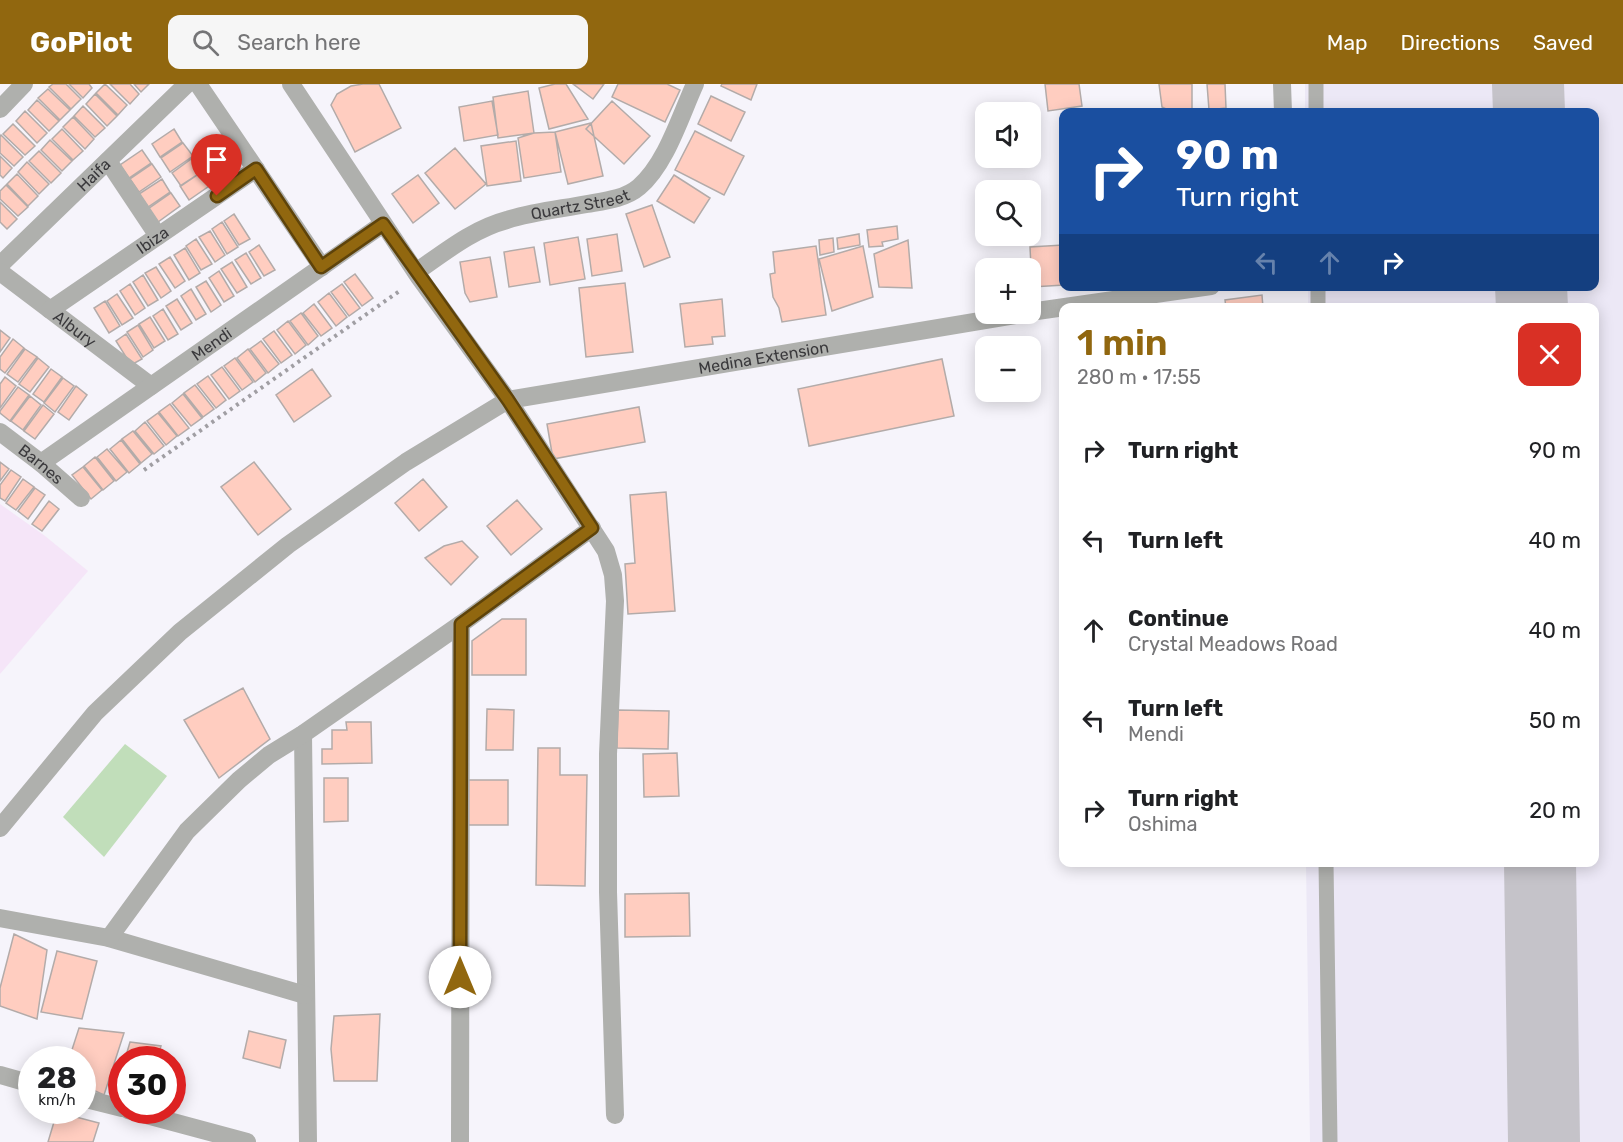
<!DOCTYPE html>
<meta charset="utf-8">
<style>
body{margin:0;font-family:Rubik,sans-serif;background:#f6f6f6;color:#202124;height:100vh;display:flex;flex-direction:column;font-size:22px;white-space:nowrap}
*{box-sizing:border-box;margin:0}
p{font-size:20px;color:#757577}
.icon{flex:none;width:33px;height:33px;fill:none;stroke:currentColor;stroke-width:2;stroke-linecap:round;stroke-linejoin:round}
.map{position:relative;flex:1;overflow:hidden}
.drawer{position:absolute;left:1059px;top:219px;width:540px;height:564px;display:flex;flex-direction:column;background:#fff;border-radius:12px;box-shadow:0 3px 15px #0003}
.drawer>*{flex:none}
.top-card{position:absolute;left:1059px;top:24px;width:540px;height:183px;border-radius:12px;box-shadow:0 3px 15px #0003;background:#1a4fa0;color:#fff;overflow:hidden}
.controls{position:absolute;left:975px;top:18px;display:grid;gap:12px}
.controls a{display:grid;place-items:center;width:66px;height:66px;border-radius:12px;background:#fff;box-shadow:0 3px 15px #0003;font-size:30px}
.speed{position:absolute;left:18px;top:962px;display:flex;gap:12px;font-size:30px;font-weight:700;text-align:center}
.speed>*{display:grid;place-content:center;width:78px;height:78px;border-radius:50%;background:#fff;box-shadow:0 3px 15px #0003;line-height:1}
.speed small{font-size:15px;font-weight:400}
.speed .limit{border:9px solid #d22;background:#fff;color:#111}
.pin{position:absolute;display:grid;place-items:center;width:51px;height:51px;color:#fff;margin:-62px -26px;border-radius:50% 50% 50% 0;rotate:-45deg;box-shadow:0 0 6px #0007}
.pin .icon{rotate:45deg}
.me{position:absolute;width:66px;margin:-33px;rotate:0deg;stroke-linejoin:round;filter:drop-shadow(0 0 4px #0008)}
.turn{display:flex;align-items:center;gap:21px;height:126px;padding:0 18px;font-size:27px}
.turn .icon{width:78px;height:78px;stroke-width:2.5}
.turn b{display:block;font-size:42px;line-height:51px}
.lanes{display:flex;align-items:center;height:57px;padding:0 18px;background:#0003;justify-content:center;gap:30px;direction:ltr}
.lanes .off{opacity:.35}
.round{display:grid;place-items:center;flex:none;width:63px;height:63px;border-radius:12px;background:#f6f6f6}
.summary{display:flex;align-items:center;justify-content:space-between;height:102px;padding:0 18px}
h1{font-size:36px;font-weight:600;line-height:45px;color:#91670f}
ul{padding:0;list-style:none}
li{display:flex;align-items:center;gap:18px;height:90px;padding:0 18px}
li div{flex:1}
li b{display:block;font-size:22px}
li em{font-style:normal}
header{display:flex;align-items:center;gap:36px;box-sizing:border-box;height:84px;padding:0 30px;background:#91670f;color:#fff}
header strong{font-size:28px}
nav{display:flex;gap:33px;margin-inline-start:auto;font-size:21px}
.search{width:420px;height:54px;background:#f6f6f6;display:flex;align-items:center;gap:15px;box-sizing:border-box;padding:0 21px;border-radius:12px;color:#757577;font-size:22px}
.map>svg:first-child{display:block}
</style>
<header>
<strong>GoPilot</strong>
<div class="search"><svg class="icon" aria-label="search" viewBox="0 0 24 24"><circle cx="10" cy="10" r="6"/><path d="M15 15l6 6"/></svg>Search here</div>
<nav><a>Map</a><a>Directions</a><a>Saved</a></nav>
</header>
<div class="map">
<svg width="1623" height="1058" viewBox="0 0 1623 1058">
<rect width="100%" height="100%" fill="#f6f4fb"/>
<path fill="#f5e5f8" d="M0,420L45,452L88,487L0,590Z"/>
<path fill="#ece8f6" d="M1305,0H1623V1058H1310L1306,779L1594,778V224L1308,223V203L1594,202V28H1305Z"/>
<path fill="#c1deba" d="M125,660L167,692L104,773L63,733Z"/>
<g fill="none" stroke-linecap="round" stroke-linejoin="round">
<path stroke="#c5c3c9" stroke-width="72" d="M1528,0L1529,28
M1531,202L1532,224
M1540,778L1544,1058"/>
</g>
<path fill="#ffcdc0" stroke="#b3aba9" stroke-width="1.5" d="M53,0H66L81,15L71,25L49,3Z
M69,0H89L92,4L83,14Z
M105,0L127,21L118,31L96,9Z
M110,0H130L139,10L130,20Z
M134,0H149L141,8Z
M363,0H379L401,44L355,68L331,21L337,10L351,2Z
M555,0H566L588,35L549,45L539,4Z
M573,0H604L593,15Z
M618,0H667L680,6L665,38L612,13Z
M722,0H757L751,16L721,2Z
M1045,0H1079L1082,22L1048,27Z
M1159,0H1192V25L1168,26L1162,23Z
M1207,0H1225L1226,24L1209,26Z
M48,5L70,26L60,36L38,14Z
M528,7L534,49L498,54L493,13Z
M95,10L117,32L107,42L86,20Z
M711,12L745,28L731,57L698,40Z
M37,16L59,37L49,47L28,26Z
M492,17L498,51L464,57L459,23Z
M612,17L650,52L624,80L586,45Z
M83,22L105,44L95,53L74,32Z
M25,27L47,49L37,59L16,37Z
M73,33L94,55L85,65L63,43Z
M591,39L603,92L568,100L555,48Z
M13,40L35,62L25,71L3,50Z
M62,45L83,67L73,76L52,55Z
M174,45L182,58L160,73L152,60Z
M695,47L744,72L724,111L675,86Z
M555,48L561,88L524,94L518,54L534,49Z
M1,51L23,73L14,82L0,69V53Z
M50,56L72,77L62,87L41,66Z
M516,57L521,97L487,102L481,62Z
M183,59L193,72L170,88L161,74Z
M455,64L486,100L455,125L425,89Z
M142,66L151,79L129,94L120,81Z
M39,67L61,89L51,99L29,77Z
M0,72L12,84L3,94L0,91Z
M194,73L203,87L181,102L172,89Z
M27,78L49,100L39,110L18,88Z
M152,80L161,93L139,108L130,95Z
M203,87L212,100L189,116L180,102Z
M17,90L38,112L28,122L7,100Z
M418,91L439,119L413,139L392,110Z
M674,91L710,114L694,139L657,117Z
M162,95L170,108L148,123L139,110Z
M6,101L28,123L18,132L0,115V107Z
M171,109L180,122L158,138L148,125Z
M0,118L17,135L7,145L0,138Z
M652,121L670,173L644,183L626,130Z
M234,130L250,155L239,161L224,137Z
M222,138L238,163L227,170L212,145Z
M897,142L898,155L882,158L883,162L869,163L867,146Z
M210,147L225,171L215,178L199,153Z
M617,150L622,187L592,192L587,155Z
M859,150L860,161L838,165L837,154Z
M578,153L585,195L550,201L544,159Z
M833,154L834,168L820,171L819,156Z
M196,155L212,180L201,186L186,162Z
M908,156L912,204L879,203L874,170Z
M259,161L275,186L264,192L249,168Z
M1063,161L1064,201L1032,203L1030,163Z
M816,162L826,231L782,238L779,224L773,213L770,190L775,189L773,168Z
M863,162L873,213L832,227L819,175Z
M534,163L540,198L509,203L504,168Z
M185,164L200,189L189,196L174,171Z
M246,169L261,194L251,200L235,176Z
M170,173L185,197L175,204L159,180Z
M490,173L497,213L470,218L465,209L460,178Z
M232,178L247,203L237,209L221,185Z
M156,183L171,207L161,214L145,189Z
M219,187L234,212L224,218L209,194Z
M355,190L373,214L362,222L344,198Z
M143,191L158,216L148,222L133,198Z
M206,197L221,221L211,228L196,203Z
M625,199L633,268L586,273L579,204Z
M130,200L145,224L135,231L120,207Z
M342,200L360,224L349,232L331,208Z
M191,205L206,230L196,236L181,212Z
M329,209L347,233L336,242L318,218Z
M117,210L133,234L122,241L107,217Z
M1262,211L1263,224H1226L1225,216Z
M177,215L192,239L181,246L166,222Z
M722,215L725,252L712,253L713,260L685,263L680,220Z
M105,217L120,242L109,249L94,224Z
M314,220L332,244L321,252L303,229Z
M163,225L178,250L168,256L153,232Z
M301,229L318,252L308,261L290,237Z
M150,233L165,257L154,264L139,240Z
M288,237L306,261L295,270L277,246Z
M138,241L153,266L143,273L127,248Z
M0,246L10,254L0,268Z
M274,247L292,271L281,279L263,255Z
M126,250L142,275L131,281L116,257Z
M13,255L24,264L5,289L0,285V273Z
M261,257L279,280L268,289L250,265Z
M25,265L37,273L18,298L7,290Z
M248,265L266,289L255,298L237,274Z
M38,274L49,283L30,308L19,300Z
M235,274L253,298L242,306L224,282Z
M942,275L954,332L809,362L798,305Z
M222,283L240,307L229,315L211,291Z
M51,285L62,293L44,318L33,310Z
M312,285L331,312L294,338L276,311Z
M208,292L226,316L216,324L197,300Z
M5,293L16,302L0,324V300Z
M63,294L74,302L55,328L44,319Z
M195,301L214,325L203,333L184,309Z
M76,302L87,311L69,336L58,328Z
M18,303L29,311L10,337L0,329V327Z
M183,310L202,334L191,342L172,319Z
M30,312L41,321L23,346L11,337Z
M170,320L189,344L178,352L159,328Z
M43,321L54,330L35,355L24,347Z
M639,323L645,358L553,375L547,340Z
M158,329L177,352L166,361L147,337Z
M145,338L164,362L154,370L135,347Z
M133,347L152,370L141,379L122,355Z
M121,356L140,380L129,389L110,365Z
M107,365L127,388L116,397L97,373Z
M95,373L114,397L103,406L84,382Z
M0,378L9,385L0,397Z
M254,378L291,425L258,451L221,403Z
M83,383L102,406L91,415L72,391Z
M11,386L21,393L5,417L0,414V401Z
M23,395L34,403L16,426L6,419Z
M423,395L447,423L419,447L395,419Z
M35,404L45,411L28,435L18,427Z
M666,408L675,527L628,530L625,480L635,479L630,411Z
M517,416L542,445L511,471L487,442Z
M49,417L59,425L42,447L32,440Z
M462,457L478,473L451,501L425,474L444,462Z
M502,535H526V591H472V557Z
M243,604L270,655L219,694L184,636Z
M487,625L514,626L513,666H486Z
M618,626L669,627L668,665L617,664Z
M346,638H371L372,679L322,680V665H332V646H347Z
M538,664H560V691H587L585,802L536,801Z
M677,669L679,712L644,713L643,670Z
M324,694H348V737L324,738Z
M462,696H508V741H462Z
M689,809L690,852L625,853V810Z
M14,850L47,866L37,935L0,922V904Z
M57,867L97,877L82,935L41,928Z
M380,930L377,997H334L331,965L334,932Z
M79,944L124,949L104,1011L82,1001V975H69Z
M249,947L286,956L280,984L243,974Z
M130,958L161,962L157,975H125Z
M57,1028L99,1039L93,1058H48Z"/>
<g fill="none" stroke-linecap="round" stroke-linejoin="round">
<path stroke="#a09ea3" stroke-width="4" stroke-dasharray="3 4.5" stroke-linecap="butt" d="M144,386L401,206"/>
<path stroke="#afb0ad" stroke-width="15" d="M1316,0V28
M1318,202V224
M1326,778L1330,1058"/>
<g stroke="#afb0ad" stroke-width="18">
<path d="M198,0L322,183"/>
<path d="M291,0L419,193L508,316L606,467L613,491L615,517L608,670V808L615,1031"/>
<path d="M1282,0L1283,28"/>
<path d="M0,25L24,0"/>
<path d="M108,77L158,152"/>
<path id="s1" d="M0,181L187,0"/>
<path id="s2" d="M0,188L151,302"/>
<path id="s3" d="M416,188C445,168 473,145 507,136C532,128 561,125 587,120C604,117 625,115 639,103C666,80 680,33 695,0"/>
<path id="s4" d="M50,226L256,85"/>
<path d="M1030,228L1211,202"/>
<path id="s5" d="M0,348L41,379L81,414"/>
<path id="s6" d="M41,379L383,140"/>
<path d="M303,650L308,1058"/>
<path id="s7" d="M0,744L95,629L180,548L288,461L406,378L508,316L1021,230"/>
<path d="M0,834L109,854L305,911"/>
<path d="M109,854L187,747L239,696L269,671L303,650L461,540L592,444"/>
<path d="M0,991L32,1000"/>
<path d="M82,1014L122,1024"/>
<path d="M128,1026L247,1058"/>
<path d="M460,1058L461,540"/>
</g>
</g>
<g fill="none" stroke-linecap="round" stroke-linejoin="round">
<g stroke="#5e430a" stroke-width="15">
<path id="route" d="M217,112L256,85L321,183L383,140L508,316L592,444L461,540L460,893"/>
</g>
<use href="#route" stroke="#91670f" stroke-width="10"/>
</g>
<g text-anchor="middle" stroke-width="5" stroke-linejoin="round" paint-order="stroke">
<g font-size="16" fill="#3a393c" stroke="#f6f4fb">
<text dy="6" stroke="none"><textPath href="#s1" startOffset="130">Haifa</textPath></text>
<text dy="6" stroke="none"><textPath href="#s3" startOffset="180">Quartz Street</textPath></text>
<text dy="6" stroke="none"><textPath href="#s4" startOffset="124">Ibiza</textPath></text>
<text dy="6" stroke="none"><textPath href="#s2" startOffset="94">Albury</textPath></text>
<text dy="6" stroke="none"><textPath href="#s6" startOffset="208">Mendi</textPath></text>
<text dy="6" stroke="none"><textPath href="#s7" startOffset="928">Medina Extension</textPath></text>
<text dy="6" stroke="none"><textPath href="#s5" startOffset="52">Barnes</textPath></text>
</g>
</g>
</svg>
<div class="controls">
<a><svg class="icon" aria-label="sound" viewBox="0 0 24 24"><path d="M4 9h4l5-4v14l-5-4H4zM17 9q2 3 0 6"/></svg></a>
<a><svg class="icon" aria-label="search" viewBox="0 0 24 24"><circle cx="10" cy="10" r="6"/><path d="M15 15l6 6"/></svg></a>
<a>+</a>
<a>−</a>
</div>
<div class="speed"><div>28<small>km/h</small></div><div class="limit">30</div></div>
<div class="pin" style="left:217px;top:112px;background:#d93025"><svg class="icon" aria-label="arrive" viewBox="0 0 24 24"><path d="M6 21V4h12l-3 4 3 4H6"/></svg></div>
<svg class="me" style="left:460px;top:893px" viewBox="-20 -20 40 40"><circle r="19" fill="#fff"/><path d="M0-13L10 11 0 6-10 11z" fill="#91670f"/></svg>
<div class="top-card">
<div class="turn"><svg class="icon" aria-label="right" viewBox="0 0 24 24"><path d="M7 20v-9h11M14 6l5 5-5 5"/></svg><div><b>90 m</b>Turn right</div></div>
<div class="lanes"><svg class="icon off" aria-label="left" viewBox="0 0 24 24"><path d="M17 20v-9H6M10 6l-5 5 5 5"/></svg><svg class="icon off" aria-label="ahead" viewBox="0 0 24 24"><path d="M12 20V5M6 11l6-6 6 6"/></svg><svg class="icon" aria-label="right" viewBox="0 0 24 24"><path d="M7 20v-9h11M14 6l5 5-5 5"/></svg></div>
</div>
<section class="drawer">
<div class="summary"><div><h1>1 min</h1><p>280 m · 17:55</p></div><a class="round" style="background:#d93025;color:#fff"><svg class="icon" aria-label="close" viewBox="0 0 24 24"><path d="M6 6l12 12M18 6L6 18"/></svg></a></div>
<ul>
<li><svg class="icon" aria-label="right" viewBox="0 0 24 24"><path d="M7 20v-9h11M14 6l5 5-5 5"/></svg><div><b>Turn right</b></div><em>90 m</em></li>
<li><svg class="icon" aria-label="left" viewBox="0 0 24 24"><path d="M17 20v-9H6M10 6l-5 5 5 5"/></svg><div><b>Turn left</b></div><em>40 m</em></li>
<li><svg class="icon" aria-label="ahead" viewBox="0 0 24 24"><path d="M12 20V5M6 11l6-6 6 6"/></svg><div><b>Continue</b><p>Crystal Meadows Road</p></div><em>40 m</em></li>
<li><svg class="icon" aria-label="left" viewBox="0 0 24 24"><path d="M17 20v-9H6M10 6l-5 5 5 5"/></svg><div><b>Turn left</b><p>Mendi</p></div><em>50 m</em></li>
<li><svg class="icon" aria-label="right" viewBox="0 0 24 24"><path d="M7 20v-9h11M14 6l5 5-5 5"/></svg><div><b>Turn right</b><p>Oshima</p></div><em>20 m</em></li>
</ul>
</section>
</div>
